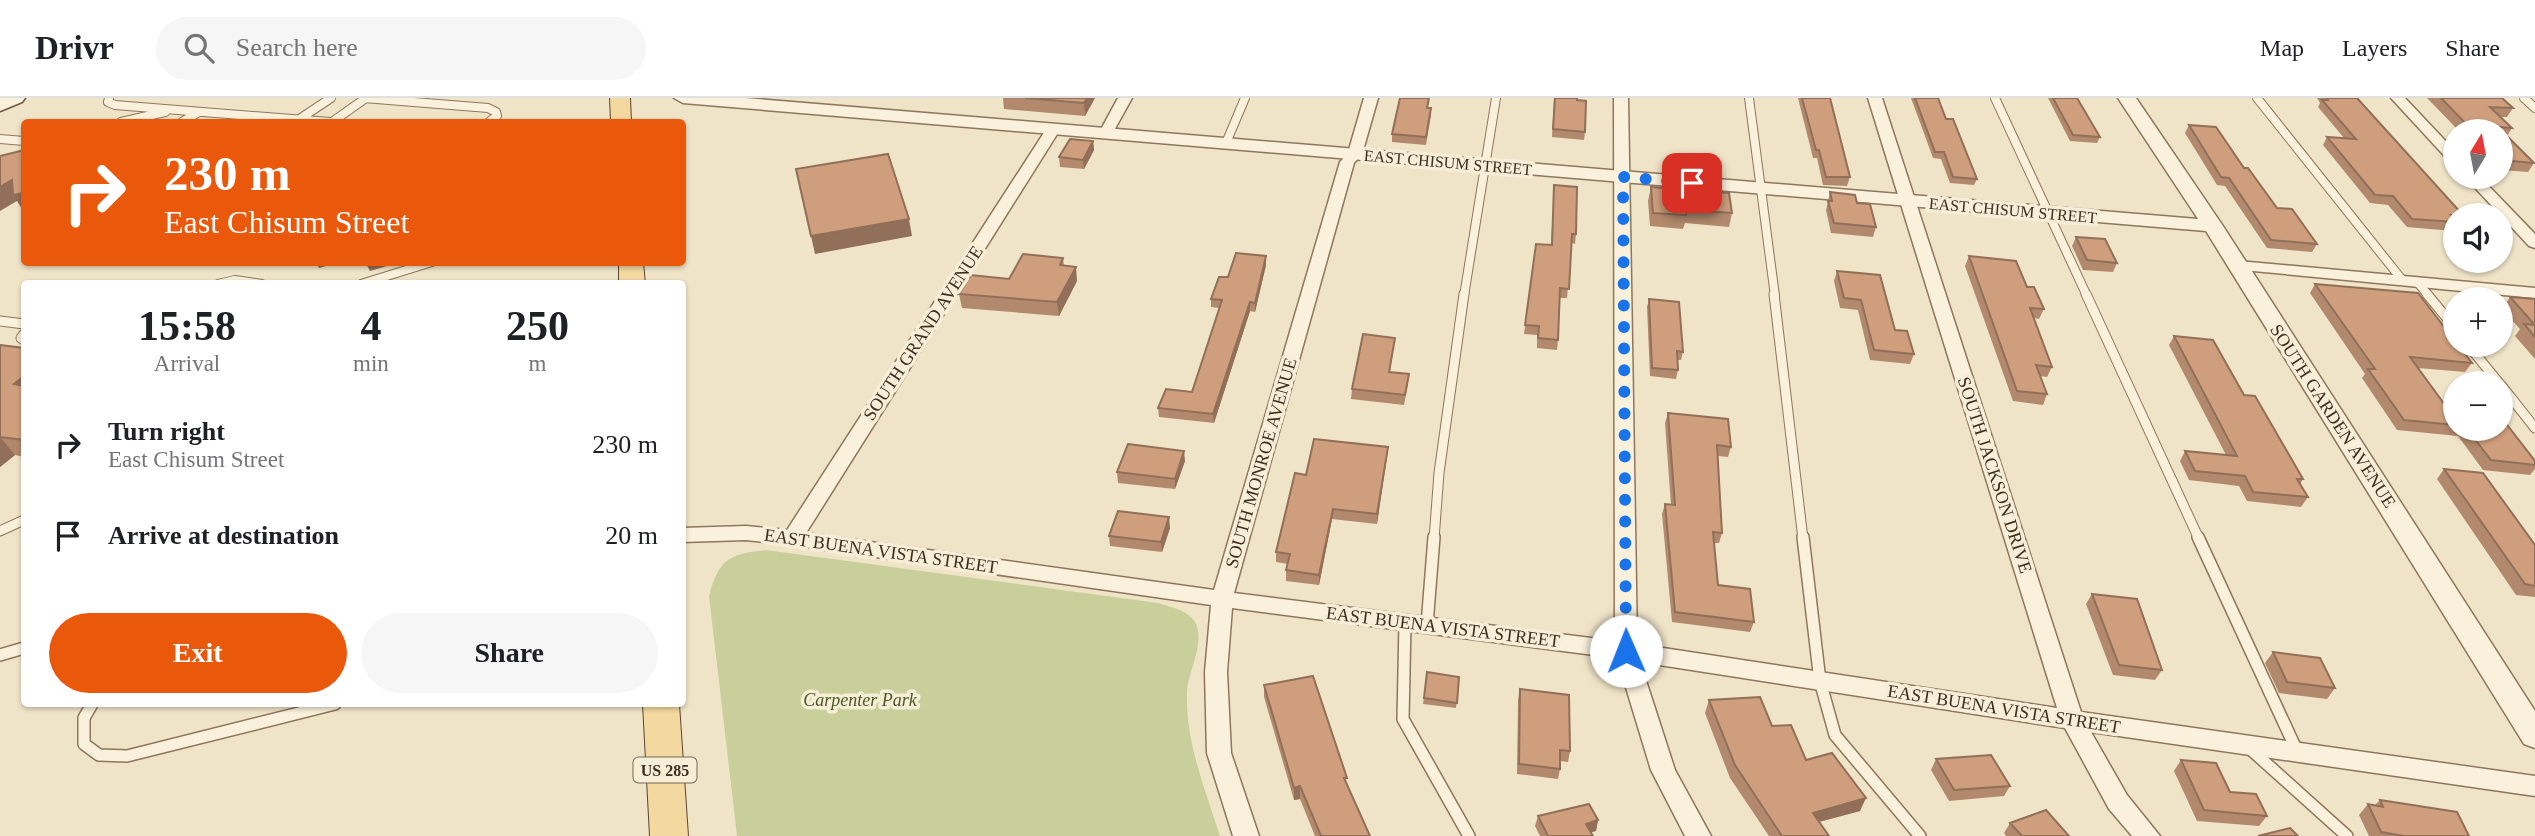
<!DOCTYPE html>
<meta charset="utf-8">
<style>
body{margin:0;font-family:Georgia,serif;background:#f6f6f6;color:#202124;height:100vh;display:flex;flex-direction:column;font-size:26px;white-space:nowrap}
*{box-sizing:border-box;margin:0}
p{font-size:23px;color:#757577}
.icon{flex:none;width:38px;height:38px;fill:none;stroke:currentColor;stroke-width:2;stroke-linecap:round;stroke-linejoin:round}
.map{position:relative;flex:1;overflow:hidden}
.side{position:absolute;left:21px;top:182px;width:665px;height:427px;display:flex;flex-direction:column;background:#fff;border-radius:7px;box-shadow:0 2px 5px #0004}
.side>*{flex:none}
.guide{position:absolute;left:21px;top:21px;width:665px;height:147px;border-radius:7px;box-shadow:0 2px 5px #0004;background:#ea580c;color:#fff;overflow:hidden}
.needle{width:46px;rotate:10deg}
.buttons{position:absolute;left:2443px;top:21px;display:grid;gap:14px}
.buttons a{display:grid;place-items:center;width:70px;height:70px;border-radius:50%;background:#fff;box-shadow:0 2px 5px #0004;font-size:35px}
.pin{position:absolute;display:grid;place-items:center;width:60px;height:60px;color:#fff;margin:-30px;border-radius:14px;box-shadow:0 4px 10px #0006}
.me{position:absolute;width:77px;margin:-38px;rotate:359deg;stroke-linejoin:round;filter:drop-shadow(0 0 5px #0008)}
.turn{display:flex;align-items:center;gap:24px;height:147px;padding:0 28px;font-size:32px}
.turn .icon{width:91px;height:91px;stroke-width:2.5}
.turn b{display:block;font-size:49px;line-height:60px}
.eta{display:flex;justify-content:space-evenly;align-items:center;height:119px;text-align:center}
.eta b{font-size:42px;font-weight:700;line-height:49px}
.primary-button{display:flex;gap:14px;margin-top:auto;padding:14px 28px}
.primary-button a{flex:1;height:80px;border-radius:42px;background:#ea580c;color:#fff;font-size:28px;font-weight:700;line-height:80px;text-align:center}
.primary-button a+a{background:#f6f6f6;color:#202124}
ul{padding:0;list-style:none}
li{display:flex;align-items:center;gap:21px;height:91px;padding:0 28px}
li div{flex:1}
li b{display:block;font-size:26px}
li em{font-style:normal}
header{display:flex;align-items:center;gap:42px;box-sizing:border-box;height:98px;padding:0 35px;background:#fff;border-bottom:2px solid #e0e0e0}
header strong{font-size:33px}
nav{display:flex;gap:38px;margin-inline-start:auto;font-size:24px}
.search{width:490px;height:63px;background:#f6f6f6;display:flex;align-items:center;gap:18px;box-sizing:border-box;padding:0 24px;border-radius:38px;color:#757577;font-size:26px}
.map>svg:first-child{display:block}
</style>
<header>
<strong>Drivr</strong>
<div class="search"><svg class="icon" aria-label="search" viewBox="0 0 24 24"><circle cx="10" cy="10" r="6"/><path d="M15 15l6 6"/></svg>Search here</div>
<nav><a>Map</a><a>Layers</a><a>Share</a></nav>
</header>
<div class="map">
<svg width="2535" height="738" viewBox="0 0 2535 738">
<rect width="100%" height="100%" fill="#f0e4c8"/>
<path fill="#c9cf9b" d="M766,452L1158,505C1170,509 1188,512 1195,524C1206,544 1188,573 1187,593C1185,643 1205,691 1220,738H737L709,498C719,461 729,456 766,452Z"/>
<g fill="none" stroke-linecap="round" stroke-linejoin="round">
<g stroke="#8d765c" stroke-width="10">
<path id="service-far2" d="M109,0L108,4L115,7L330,24
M364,0L488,10L496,14L497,18L489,24
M1749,0L1775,198
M1995,0L2087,198
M2257,0L2403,183
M2524,0L2535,10
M298,22L331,0
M121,24L165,14
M182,24L199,14
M332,24L366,0
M0,41L24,43
M1226,45L1245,0
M2418,185L2429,198
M218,186L235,182L262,186
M361,186L432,164
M1464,198L1496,0"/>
</g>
<g stroke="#8d765c" stroke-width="11">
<path id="service-far1" d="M1774,196L1803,441
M2086,196L2199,441
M2427,196L2455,230
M0,223L24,226
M24,236L21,240L24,242
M2468,247L2499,285
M2501,287L2535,330
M0,433L24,422
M1434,441L1439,375L1464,196"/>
</g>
<g stroke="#8d765c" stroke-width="14">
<path id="service" d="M1803,439L1820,583L1835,637L1920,738
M2198,439L2297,653
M1405,525L1403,621L1469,738
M1427,527L1434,439
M0,557L24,550
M92,606L84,620V646L99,657L127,658L335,606
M2248,649L2347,738"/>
</g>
<g stroke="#8d765c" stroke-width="3">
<path id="minor" d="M1118,0H1132L1111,38H1101L1099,35Z
M1364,0H1378L1362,56L1354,65L1234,495L1615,543L1614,0H1628L1637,546L2057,610L1868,0H1882L2081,614L2535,678V698L2091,634L2127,697L2160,738H2132L2109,711L2065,630L1640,564L1675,672L1711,738H1685L1651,672L1617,560L1232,510L1227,574L1231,655L1259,738H1233L1207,655L1205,574L1211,507L792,447L746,442L682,444V430L746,428L787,432L1047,30L1054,26L1061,30L806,435L1214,492L1340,64L1348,55Z
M2391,0H2405L2455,53V65L2450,64Z
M2465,79H2480L2535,136V150L2529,148Z
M2238,163L2535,190V200L2232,171L2230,168L2232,165Z"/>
</g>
<g stroke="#8d765c" stroke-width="3">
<path id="tertiary" d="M674,0H745L2198,121L2118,0H2136L2223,128L2535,613V650L2524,646L2206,133L683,5Z"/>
</g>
<g stroke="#6f573f" stroke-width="3">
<path id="secondary" d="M0,0H25L22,4L0,13Z"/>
</g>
<g stroke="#5b4430" stroke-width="2">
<path id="primary" d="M610,0H630L631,24H611Z
M619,164H643L645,186H619Z
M643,606H679L688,738H650Z"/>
</g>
<use href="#service-far2" stroke="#faf1dc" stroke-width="8"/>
<use href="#service-far1" stroke="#faf1dc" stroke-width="9"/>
<use href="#service" stroke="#faf1dc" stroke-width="11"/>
<use href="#minor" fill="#faf1dc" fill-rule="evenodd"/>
<use href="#tertiary" fill="#faf1dc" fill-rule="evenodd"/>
<use href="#secondary" fill="#faf1dc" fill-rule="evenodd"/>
<use href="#primary" fill="#f3d9a0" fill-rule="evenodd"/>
</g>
<path fill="#b2896c" d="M1003,0H1095L1085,18L1004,11Z
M1554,0H1577L1585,34L1584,42L1552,39Z
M1798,0H1830L1850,79L1847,88L1823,87L1817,60H1813Z
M1911,0H1938L1946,21L1977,81L1974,87L1950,85L1941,61L1933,60Z
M2048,0H2077L2100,39L2097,45L2070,43Z
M2317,0H2357L2455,117V130L2453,133L2407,129L2388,107L2370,105L2323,47L2327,39L2344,40L2318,9L2320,5Z
M2427,0H2502L2513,10L2507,19H2501L2512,30L2507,38L2534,65L2528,74L2501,72V33H2459Z
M1428,10L1431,17L1426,47L1392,44V36Z
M2189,27L2244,70L2277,110L2317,146L2312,154L2267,150L2225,88L2217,87L2185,35Z
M1093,43L1094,52L1084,71L1060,69L1059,59Z
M1554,87L1576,136L1575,146L1572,145L1567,200H1560L1558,242L1557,252L1537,250V237L1524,236L1536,146L1551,147Z
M1651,89L1732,115L1729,129L1685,125L1683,131L1650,128L1648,103Z
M1830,94L1857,105L1876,129L1873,139L1831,135L1826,112Z
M2076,139L2117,165L2113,174L2083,172L2072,148Z
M1969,158L2027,189L2044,211L2039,221L2034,220L2052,269L2047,279L2040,278L2047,296L2043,307L2013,303L1965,168Z
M1063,160L1064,168L1077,183L1059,218L962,210L959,196L1009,181Z
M1266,167L1255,214L1250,213L1214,325L1159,319L1158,310L1192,294L1219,210L1211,209V201Z
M1837,173L1895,232L1914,256L1910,266L1870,262L1858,212L1840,210L1834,183Z
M2315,186L2472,265L2465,274L2418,270L2445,307L2455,308V331H2501L2535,363V371L2530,377L2483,372L2458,338L2397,332L2362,280L2365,276L2310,195Z
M2510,199L2535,201V261L2515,238L2520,231L2502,211Z
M1649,201L1683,254L1681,262H1678V272L1676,281L1650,278L1647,209Z
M2174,238L2244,297L2303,381L2300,386L2308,399L2301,409L2247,403L2239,388L2189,382L2180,363L2185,353L2226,357L2169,247Z
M1395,240L1390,274L1408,286L1404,307L1351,301L1352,291Z
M0,247L24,250V359L15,357L0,369Z
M1668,315L1731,349L1728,359L1718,358L1722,435L1719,445H1714L1718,487L1754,524L1750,534L1672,524L1662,416L1665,406L1671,407L1665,325Z
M1388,349L1377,426L1332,421L1319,487L1286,483V472L1288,466L1276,464V454L1306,377Z
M1185,363L1175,391L1118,385L1117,374Z
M2444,371L2535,447V499L2516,497L2437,381Z
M1170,430L1162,454L1110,448L1109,438Z
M2092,496L2162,572L2155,582L2113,577L2086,506Z
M2273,554L2335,590L2327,601L2279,595L2265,565Z
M1427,574L1459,579L1456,610L1423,606Z
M1264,587L1347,687L1370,738H1315L1300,701L1294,702L1264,599Z
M1520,591L1570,653L1568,664L1560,663V671L1558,681L1517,676L1518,602Z
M1709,602L1772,628L1860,713L1819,724L1829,738H1769L1730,680L1705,615Z
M1936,661L2010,688L2004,698L1949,703L1931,672Z
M2181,662L2230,694L2267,718L2259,728L2197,723L2174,673Z
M2380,702L2469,738H2369L2359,717L2368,706L2375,707Z
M1538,718L1598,722L1596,733L1591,734L1593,738H1540L1535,728Z
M2010,725L2069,738H2006L2004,735Z"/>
<path fill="#916f58" d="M1087,0H1095L1085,18L1084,5Z
M1093,43L1094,52L1084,71L1083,62Z
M12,82L24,95V114L17,103L0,113V89Z
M909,121L912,138L815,156L811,138Z
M1266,158V167L1255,214V205Z
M316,164H340L319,170Z
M365,164H401L370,173Z
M1076,169L1077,183L1059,218L1057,204Z
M1250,204V213L1214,325L1213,316Z
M24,278V301L14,286Z
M0,339L15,357L0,369Z
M1388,349L1387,359L1377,426V416Z
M1184,353L1185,363L1175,391V381Z
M1333,411L1332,421L1319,487V477Z
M1169,419L1170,430L1162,454L1161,444Z
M1300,688V701L1294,702V690Z
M1866,700L1860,713L1807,727L1813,715Z
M1598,722L1596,733L1584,736L1586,726Z"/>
<path fill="#cf9f7d" stroke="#916f58" stroke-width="2" d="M1025,0H1087L1084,5Z
M1400,0H1429L1427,10H1431L1426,39L1392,36Z
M1555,0H1577V2L1586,3L1585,34L1553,31Z
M1802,0H1830L1850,79H1826L1819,52H1816Z
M1915,0H1938L1946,21H1953L1977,81L1953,79L1944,54H1935Z
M2053,0H2077L2100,39L2073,37Z
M2327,0H2357L2463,117H2451L2455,121V124L2412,121L2393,98L2375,97L2327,39L2356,41L2322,2H2328Z
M2441,0H2502L2513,10L2490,9L2512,30L2498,29L2534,65L2501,62V33H2473Z
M2189,27L2216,29L2244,70H2248L2277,110L2292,111L2317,146L2271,142L2229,80L2221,79Z
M1070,41L1093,43L1083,62L1059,59Z
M24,52V95L13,97L12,82L0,89V58Z
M888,56L909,121L811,138L796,71Z
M1554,87L1577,89L1576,136H1572L1569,191L1560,190L1558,242L1538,240L1539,228L1525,227L1536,146L1552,147Z
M1651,89L1729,95L1732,115L1686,112V117L1653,115Z
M1830,94L1855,97L1857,105L1870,106L1876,129L1834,125L1828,103H1832Z
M2076,139L2105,141L2117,165L2087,162Z
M1236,155L1266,158L1255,205L1250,204L1213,316L1158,310L1166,291L1192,294L1222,202L1211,201L1219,179H1228Z
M1023,156L1063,160L1060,167L1076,169L1057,204L959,196L971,177L1009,181Z
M1969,158L2016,163L2027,189H2034L2044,211L2030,210L2052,269L2036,267L2047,296L2017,293Z
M1837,173L1880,177L1895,232L1907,233L1914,256L1874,252L1861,202L1844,200Z
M2315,186L2418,195L2455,243V247H2458L2472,265L2410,259L2445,307L2455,308V327L2404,322L2368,271H2375Z
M2510,199L2535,201V239L2524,226L2535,227Z
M1649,201L1679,204L1683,254L1677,253L1678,272L1652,270Z
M1363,236L1395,240L1389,274L1409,276L1405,297L1352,291Z
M2174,238L2213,242L2244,297L2255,298L2303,381H2297L2308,399L2253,394L2245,378L2195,373L2185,353L2237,358Z
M0,247L24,250V278L14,286L24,288V342L0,339Z
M1668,315L1728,321L1731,349L1717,347L1722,435L1713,434L1718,487L1750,491L1754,524L1675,514L1665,406L1675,407Z
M2501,319L2535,363V367L2491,362L2467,331H2501Z
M1314,341L1388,349L1377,416L1333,411L1319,477L1286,472L1290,456L1276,454L1295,375L1306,377Z
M1128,346L1184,353L1175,381L1117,374Z
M2444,371L2483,375L2535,447V488L2525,486Z
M1118,413L1169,419L1161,444L1109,438Z
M2092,496L2137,501L2162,572L2119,567Z
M2273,554L2320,560L2335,590L2287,584Z
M1427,574L1459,579L1457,605L1424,600Z
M1313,578L1347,680H1344L1370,738H1321L1300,688L1294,690L1264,587Z
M1520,591L1569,597L1570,653L1560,652V671L1519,666Z
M1760,599L1772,628L1791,627L1806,662L1832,655L1866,700L1813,715L1829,738H1782L1735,667L1709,602Z
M1991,657L2010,688L1954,692L1936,661Z
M2181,662L2216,665L2230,694L2256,696L2267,718L2204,712Z
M2380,702L2457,714L2469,738H2404L2381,734L2368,706L2383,709Z
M1589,706L1598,722L1586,726L1593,738H1548L1538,718Z
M2046,712L2069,738H2022L2010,725Z
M2290,730L2298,738H2258Z"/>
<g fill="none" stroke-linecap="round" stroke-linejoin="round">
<path stroke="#1a73e8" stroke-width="12" stroke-dasharray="0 21.6" d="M1626,553L1623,79L1692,85"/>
</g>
<g text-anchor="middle" stroke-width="7" stroke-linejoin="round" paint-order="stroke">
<g font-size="16" fill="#3d2e20" stroke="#f7eed8">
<text transform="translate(1448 64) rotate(5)" y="6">EAST CHISUM STREET</text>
<text transform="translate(2013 112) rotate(5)" y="6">EAST CHISUM STREET</text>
</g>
<rect fill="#f7eed8" stroke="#756857" stroke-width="2" x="633.5" y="659.5" width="63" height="25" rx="5"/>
<g font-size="16" font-weight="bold" fill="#3d2e20">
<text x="665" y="678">US 285</text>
</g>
<g font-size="18" fill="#3d2e20" stroke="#f7eed8">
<text transform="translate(923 235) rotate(-57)" y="6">SOUTH GRAND AVENUE</text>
<text transform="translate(2333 318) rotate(57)" y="6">SOUTH GARDEN AVENUE</text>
<text transform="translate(1261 365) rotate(-74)" y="6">SOUTH MONROE AVENUE</text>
<text transform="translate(1995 377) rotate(72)" y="6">SOUTH JACKSON DRIVE</text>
<text transform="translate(881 453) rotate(8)" y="6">EAST BUENA VISTA STREET</text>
<text transform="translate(1443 529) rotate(7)" y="6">EAST BUENA VISTA STREET</text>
<text transform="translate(2004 611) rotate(9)" y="6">EAST BUENA VISTA STREET</text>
</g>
<g font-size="18" font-style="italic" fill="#4d5a26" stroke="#f7eed8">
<text x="860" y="608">Carpenter Park</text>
</g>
</g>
</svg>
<div class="buttons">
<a><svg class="needle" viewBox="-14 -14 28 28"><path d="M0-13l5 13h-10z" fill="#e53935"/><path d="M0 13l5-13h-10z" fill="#757577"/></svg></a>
<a><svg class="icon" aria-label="sound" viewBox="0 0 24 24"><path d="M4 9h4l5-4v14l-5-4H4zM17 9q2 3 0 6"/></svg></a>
<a>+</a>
<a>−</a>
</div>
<div class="pin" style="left:1692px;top:85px;background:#d93025"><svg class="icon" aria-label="arrive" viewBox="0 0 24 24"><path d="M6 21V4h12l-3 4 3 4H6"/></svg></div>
<svg class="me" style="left:1626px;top:553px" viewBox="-20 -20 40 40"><circle r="19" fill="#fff"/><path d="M0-13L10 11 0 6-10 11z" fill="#1a73e8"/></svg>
<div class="guide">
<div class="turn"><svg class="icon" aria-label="right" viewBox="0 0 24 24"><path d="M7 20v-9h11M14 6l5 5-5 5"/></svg><div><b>230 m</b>East Chisum Street</div></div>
</div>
<section class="side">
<div class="eta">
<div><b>15:58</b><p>Arrival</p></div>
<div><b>4</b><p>min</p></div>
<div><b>250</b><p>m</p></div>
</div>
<ul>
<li><svg class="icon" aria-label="right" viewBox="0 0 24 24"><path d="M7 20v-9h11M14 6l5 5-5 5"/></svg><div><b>Turn right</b><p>East Chisum Street</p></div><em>230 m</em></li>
<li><svg class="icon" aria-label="arrive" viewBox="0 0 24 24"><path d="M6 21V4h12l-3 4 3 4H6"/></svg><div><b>Arrive at destination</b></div><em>20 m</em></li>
</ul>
<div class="primary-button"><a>Exit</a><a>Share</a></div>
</section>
</div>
